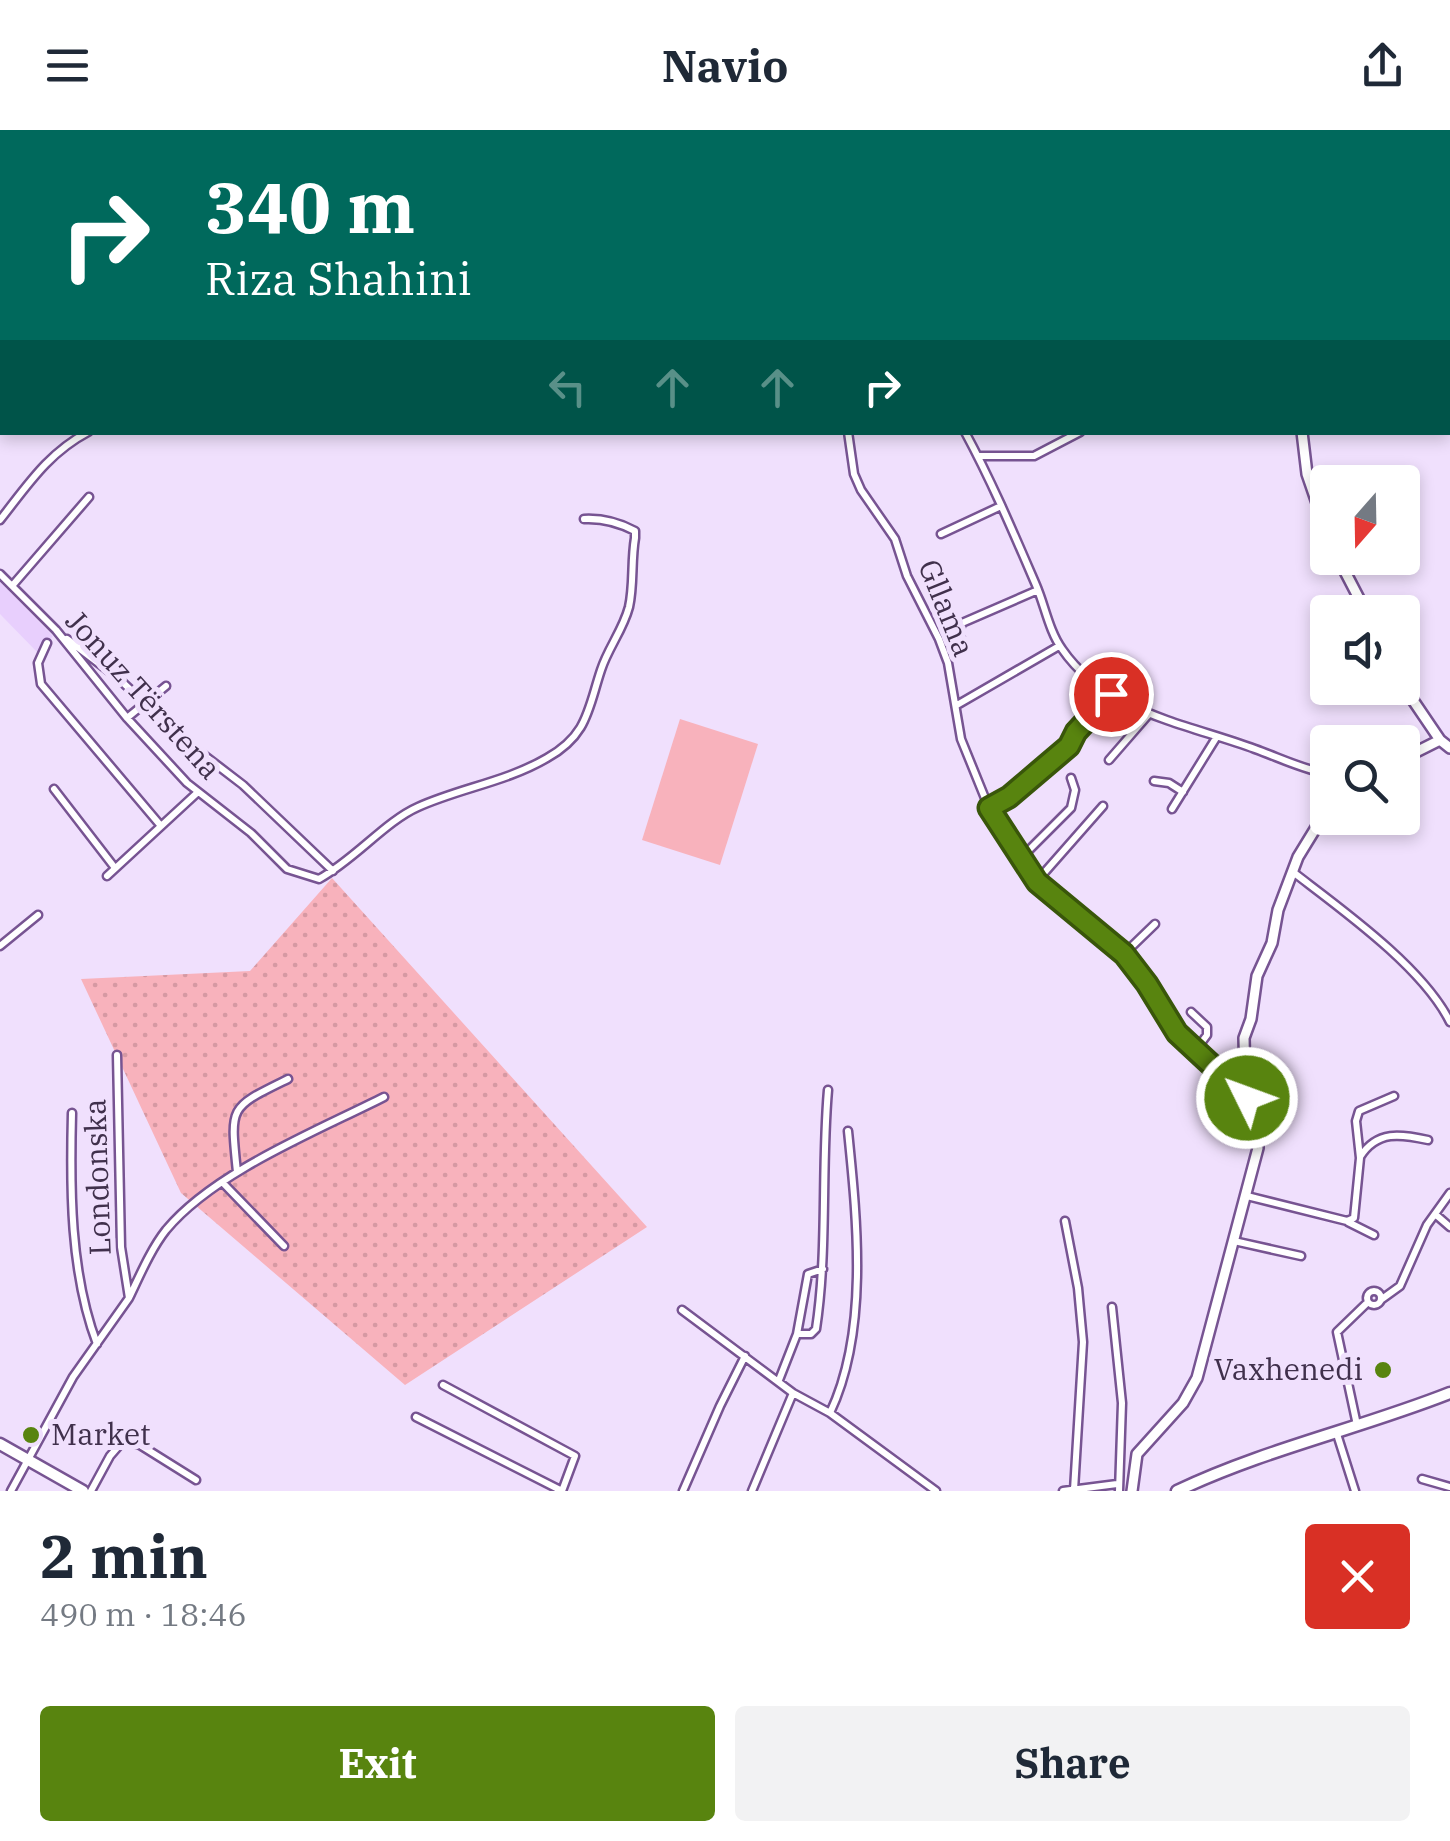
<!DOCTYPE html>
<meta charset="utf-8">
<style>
body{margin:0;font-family:"IBM Plex Serif",serif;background:#f2f2f3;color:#1f2937;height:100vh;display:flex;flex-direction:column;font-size:38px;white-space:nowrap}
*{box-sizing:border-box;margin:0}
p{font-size:32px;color:#747a83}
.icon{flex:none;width:55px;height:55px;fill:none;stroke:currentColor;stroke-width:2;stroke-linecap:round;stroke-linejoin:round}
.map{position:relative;height:1361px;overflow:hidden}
.sheet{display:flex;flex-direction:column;background:#fff;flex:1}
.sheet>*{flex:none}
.guide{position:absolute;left:0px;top:0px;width:1450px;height:305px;box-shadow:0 5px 15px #0003;background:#00695c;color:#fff;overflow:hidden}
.needle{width:65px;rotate:200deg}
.controls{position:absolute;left:1310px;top:335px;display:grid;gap:20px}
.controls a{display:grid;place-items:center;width:110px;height:110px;border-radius:10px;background:#fff;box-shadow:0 5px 15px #0003;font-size:50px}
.pin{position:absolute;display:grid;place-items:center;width:85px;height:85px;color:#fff;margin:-42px;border:5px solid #fff;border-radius:50%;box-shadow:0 2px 10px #0007}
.me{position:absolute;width:110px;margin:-55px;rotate:312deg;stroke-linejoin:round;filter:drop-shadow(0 0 8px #0008)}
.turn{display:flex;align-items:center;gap:35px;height:210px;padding:0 40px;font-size:45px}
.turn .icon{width:130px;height:130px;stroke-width:2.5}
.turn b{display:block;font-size:70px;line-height:85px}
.lanes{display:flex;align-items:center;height:95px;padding:0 40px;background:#0003;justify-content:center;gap:50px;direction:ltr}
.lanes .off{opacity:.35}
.round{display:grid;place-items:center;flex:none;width:105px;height:105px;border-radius:10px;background:#f2f2f3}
.overview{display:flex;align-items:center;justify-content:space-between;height:170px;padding:0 40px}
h1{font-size:60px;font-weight:700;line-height:75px}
.action{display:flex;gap:20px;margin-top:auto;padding:20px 40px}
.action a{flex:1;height:115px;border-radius:10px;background:#58840f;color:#fff;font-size:40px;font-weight:700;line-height:115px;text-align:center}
.action a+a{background:#f2f2f3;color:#1f2937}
header{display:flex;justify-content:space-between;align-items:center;height:130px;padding:0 40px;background:#fff;font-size:45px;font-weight:700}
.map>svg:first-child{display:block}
</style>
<header><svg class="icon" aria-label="menu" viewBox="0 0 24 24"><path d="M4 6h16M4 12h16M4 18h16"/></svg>Navio<svg class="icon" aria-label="share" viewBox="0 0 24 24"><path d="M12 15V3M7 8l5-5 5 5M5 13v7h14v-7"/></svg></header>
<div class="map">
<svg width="1450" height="1361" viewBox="0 0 1450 1361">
<defs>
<pattern id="grass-dots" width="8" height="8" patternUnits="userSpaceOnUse" patternTransform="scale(2.5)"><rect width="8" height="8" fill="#f8b2bc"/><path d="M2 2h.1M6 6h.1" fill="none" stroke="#d699a3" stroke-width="1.8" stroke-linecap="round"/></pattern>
</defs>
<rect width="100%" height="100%" fill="#f0e0fd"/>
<path fill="#e8cffd" d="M0,452L53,506L39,524L0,484Z"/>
<path fill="url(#grass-dots)" d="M332,748L647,1097L405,1255L181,1063L81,849L250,841Z"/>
<path fill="#f8b2bc" d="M680,589L758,614L720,735L642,710Z"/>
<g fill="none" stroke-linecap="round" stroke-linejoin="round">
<g stroke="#775492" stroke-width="11">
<path id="street" d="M769,2L770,0
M1189,2L1194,0
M1342,2L1349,0
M1414,2L1420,0
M1448,21L1450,20
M1448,123L1450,121
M1448,136L1450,140
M848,302L854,344L861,360L895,409L907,446L939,509L948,533L961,609L989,678L1037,751L1124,824L1147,854L1177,903L1247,968
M965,302C992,352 1014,404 1036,455C1045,476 1049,501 1062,519C1106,583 1188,594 1255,619C1280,628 1302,639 1328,644
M978,326H1034L1080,302
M0,390C27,356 48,323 88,302
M941,404L1001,376
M0,444L56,500L127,588L187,653L251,703L287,739L319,749C354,730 386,691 418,677C460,658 506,652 547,628C588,605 588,579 601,540C608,518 623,500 629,477C634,455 631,431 635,408V401C618,392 603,388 584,389
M12,456L89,367
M67,509L118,548L183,609L243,655L333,741
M47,513L38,533L41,554L161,696
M963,514L959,503L962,493L1038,460
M957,575L1059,516
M127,588L166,556
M1109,630L1149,584
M1154,651L1169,653L1183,662
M54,659L115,738
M989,678L1009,667L1069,616L1076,602L1111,565
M1172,679L1216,608
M1020,729L1071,678L1075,660L1071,648
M1293,742C1341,779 1423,837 1450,892
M107,746L198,662
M1037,751L1103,676
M0,816L38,785
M1124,824L1155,794
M1191,882L1207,897V905L1195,921
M72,983C70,1058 70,1143 97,1214
M1360,1027C1377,1000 1401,1004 1428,1010
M237,1042C230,975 229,978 288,949
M223,1053L284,1116
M1247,1066L1347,1091L1354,1088L1360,1028L1356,991L1359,981L1394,966
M1435,1084L1450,1097
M1065,1091L1078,1158L1083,1212L1074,1360
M1348,1092L1374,1105
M1234,1111L1301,1126
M1367 1168a7 7 0 1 1 14 0a7 7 0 1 1-14 0Z
M129,1168C140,1145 151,1119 166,1100C214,1042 317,1001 384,967
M1382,1169L1400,1156L1427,1095L1450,1063
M1112,1177L1122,1273L1119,1361
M682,1180L793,1263L830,1283L936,1361
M797,1204L808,1144L823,1139
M779,1250L797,1204H811L816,1199C828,1119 821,1040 828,960
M443,1255L575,1326L562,1361
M830,1283C869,1201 857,1090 848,1001
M416,1287L562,1361
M1357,1295L1337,1202L1368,1172
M1336,1301L1355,1361
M1422,1349L1450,1357
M11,1361L73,1247L129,1168L121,1117L117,925
M91,1361L110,1326L123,1311L140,1315L196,1350
M683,1361L720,1276L745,1226
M752,1361L793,1263
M1063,1361L1117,1354"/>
</g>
<g stroke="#775492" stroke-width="14">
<path id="secondary" d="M1305,0L1306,2
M1302,302L1307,344L1328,405
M1338,428L1366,482
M1402,554L1440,610L1450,618
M1402,629L1440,610
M1132,1361L1137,1324L1183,1273L1197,1248L1258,1018L1257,993L1247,968L1245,950L1244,908L1251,889L1257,846L1272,813L1278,780L1298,727L1328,678"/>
</g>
<g stroke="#775492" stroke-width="15">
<path id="primary" d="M0,1314L83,1361
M1177,1361C1265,1319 1359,1299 1450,1263"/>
</g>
<use href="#street" stroke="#fff" stroke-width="6"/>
<use href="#secondary" stroke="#fff" stroke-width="9"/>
<use href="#primary" stroke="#fff" stroke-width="10"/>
</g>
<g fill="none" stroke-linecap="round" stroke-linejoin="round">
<g stroke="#39560a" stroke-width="25">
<path id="route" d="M1111,564L1076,602L1069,616L1009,667L989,678L1037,752L1124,824L1147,854L1177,903L1247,968"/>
</g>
<use href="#route" stroke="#58840f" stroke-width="18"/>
</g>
<g fill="#58840f" stroke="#f0e0fd" stroke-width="4">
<circle cx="1383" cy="1240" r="10"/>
<circle cx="31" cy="1305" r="10"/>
</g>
<g text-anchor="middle" stroke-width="10" stroke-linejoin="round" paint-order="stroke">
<g font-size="30" fill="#40304c" stroke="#f0e0fd">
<text transform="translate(946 478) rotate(68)" y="10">Gllama</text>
<text transform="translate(143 565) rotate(48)" y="10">Jonuz Tërstena</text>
<text transform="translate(98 1047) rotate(-92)" y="10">Londonska</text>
</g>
<g font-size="30" fill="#40304c" stroke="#f0e0fd" text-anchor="end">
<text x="1363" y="1250">Vaxhenedi</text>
<text x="51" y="1315" text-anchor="start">Market</text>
</g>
</g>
</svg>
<div class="controls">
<a><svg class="needle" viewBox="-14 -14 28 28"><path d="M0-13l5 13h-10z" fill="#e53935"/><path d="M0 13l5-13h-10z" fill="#747a83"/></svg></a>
<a><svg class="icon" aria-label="sound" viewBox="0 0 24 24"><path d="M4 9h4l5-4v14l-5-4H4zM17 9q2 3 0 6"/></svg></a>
<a><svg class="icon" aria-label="search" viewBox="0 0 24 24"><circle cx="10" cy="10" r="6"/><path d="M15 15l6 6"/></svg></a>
</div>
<div class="pin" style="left:1111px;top:564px;background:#d93025"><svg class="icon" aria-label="arrive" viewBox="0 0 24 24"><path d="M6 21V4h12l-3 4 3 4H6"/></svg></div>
<svg class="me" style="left:1247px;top:968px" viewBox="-20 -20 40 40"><circle r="17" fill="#58840f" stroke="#fff" stroke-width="3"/><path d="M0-11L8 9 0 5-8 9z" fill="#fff"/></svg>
<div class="guide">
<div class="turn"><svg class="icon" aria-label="right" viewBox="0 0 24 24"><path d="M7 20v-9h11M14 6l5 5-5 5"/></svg><div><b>340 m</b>Riza Shahini</div></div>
<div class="lanes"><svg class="icon off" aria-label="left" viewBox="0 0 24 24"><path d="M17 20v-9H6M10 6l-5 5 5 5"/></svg><svg class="icon off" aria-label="ahead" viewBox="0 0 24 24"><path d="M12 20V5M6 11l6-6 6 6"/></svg><svg class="icon off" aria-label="ahead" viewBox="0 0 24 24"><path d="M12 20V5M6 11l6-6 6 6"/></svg><svg class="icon" aria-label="right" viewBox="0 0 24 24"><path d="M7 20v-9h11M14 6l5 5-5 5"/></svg></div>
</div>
</div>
<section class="sheet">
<div class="overview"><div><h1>2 min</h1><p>490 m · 18:46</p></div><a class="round" style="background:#d93025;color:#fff"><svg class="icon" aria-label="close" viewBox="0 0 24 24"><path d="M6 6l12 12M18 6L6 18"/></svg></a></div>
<div class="action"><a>Exit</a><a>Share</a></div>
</section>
